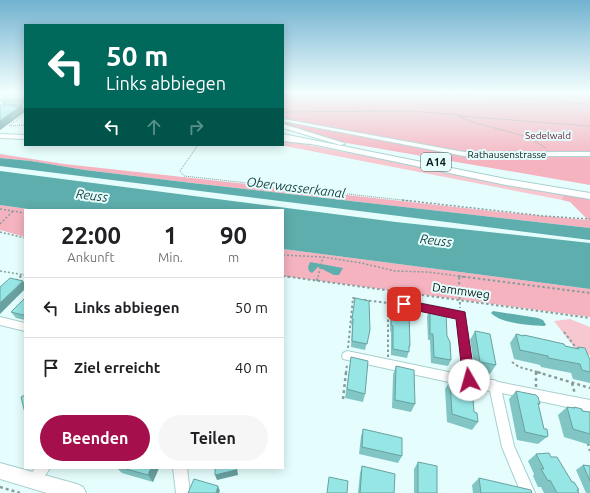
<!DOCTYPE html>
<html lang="de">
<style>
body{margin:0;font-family:Ubuntu,sans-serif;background:#f6f6f6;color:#202124;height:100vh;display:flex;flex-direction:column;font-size:15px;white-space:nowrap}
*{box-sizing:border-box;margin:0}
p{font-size:13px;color:#757577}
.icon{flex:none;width:22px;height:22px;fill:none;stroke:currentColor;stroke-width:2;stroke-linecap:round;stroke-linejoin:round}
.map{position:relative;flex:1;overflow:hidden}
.sheet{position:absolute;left:24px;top:209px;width:260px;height:260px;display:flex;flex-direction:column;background:#fff;border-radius:0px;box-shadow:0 2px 10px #0003}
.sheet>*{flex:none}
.guide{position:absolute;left:24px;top:24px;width:260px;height:122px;border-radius:0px;box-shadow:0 2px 10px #0003;background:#00695c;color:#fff;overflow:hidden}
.pin{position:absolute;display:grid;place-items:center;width:34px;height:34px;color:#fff;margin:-17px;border-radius:8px;box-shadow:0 2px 6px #0006}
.me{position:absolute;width:44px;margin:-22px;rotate:353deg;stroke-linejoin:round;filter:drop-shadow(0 0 3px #0008)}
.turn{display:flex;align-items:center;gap:14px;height:84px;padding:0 16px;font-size:18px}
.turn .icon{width:52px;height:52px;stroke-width:2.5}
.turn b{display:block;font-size:28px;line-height:34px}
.lanes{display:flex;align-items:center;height:38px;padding:0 16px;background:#0003;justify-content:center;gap:20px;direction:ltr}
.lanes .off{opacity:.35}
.eta{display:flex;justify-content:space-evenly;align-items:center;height:68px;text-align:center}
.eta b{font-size:24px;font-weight:600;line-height:28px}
.primary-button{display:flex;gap:8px;margin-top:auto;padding:8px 16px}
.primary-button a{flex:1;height:46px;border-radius:24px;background:#a40f4c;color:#fff;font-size:16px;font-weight:600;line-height:46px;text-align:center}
.primary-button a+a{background:#f6f6f6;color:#202124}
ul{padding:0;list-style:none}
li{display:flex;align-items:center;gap:12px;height:60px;padding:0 16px;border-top:1px solid #e0e0e0}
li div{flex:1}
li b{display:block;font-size:15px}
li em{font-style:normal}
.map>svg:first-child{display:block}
</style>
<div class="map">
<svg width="590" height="493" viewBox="0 0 590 493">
<rect width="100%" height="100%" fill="#e5fefd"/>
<path fill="#f8c8d1" d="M283,140L563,195L562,200L280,145H283Z
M570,319L590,327V355L581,356L554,321Z"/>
<path fill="#f5b3c0" d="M283,93H590V185L341,142L283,125V122L432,150L433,148L283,119Z
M0,154L64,164L501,212L588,220L570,202L562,200L563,195L590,199V228L192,183L85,170L31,161L0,158Z
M0,205L35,210H25V237L0,230Z
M283,249L590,289V317L283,276Z"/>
<path fill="#5eaead" d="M0,158L31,161L85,170L192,183L590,228V240L0,166Z
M0,171L396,222L590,243V289L283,249V210H35L0,205Z
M310,262L343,268L339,275H334L318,267L312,273L309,271L308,267Z
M493,311L538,318L543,320L546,325L544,326C530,325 502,324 491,313Z"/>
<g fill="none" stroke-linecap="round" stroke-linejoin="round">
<g stroke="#a7d0ce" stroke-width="2">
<path id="minor" d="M283,119L464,152H590V156H464L283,121Z
M283,124L344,143L345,144L340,145L283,128Z
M0,134L25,135V139L0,138Z
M283,137L309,140L312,142L309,144L283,141Z
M404,300L464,312L474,377L492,380H494L498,382L590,400V412L502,393L514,446L535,493H521L502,447L490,391L343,359L342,356L343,353L347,351L463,375L457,318L401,307L399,304L401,301Z
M0,317L25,323V331L0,325Z
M35,468H50L39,485L34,487L29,485L27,480Z
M173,468H187L190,493H176Z"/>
</g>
<g stroke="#a7d0ce" stroke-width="2">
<path id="major" d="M0,463L77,484L83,487L86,493H47L0,479Z"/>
</g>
<g stroke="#a7d0ce" stroke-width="2">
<path id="highway" d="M283,134L506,179L590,193V199L506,185L283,138Z"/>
</g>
<path stroke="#879d9c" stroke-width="1" stroke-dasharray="1 1" stroke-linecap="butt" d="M337,93C422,94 506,94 590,105
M283,112L411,111L460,115
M25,114L9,126L25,125
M198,145L180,171L184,176L411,201
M546,148L528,137L472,122L459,116L590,126"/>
<path stroke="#879d9c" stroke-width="1.5" stroke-dasharray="2 2" stroke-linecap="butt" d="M402,200L544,216L590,219
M0,209L25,213
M0,224L13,211
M0,232L25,238
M283,255L323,257L361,263L395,271L427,272L466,277
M0,271L25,275
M283,276L290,277
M20,277L23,274
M318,277L323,257"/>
<path stroke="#879d9c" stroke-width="2" stroke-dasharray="2.5 2.5" stroke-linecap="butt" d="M283,276L590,318
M458,276L590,293
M459,277L460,308
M16,281L21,276
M317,281L318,276
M364,300L388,303
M564,332L577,349
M348,348L353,298L357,299
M388,357V303L397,304
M512,362L519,367L541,373
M346,373L347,364"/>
<path stroke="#879d9c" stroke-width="2.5" stroke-dasharray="3 3" stroke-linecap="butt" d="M536,372V387
M537,372L590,388
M572,383L575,394
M343,399L346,372
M588,443L590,451
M0,487L20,493"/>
<use href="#minor" fill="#fff" fill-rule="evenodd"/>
<use href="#major" fill="#fff" fill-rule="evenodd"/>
<use href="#highway" fill="#fff" fill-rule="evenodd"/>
</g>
<path fill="#81c6c5" d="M25,94V106H23L25,112L0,130V105H3L0,99Z
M25,298V320L16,318L11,312Z
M355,298L370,330L365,350L351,347L352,325H351Z
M392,304L407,312L410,346L407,358L391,355V332L390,331L391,310Z
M430,310L447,336L451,360L448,366L431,363L430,340H428L427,316Z
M475,331L496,365L490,374L475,371L470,340Z
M516,334L523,336L524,335L565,346L577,349L578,347L590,360V383L573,379L571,373L541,367L540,365L514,359L510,343Z
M351,357L365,394L363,402L345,398Z
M396,366L415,404L411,412L392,408L393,375Z
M450,381L474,412L478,422L472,430L447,422L445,389Z
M516,391L540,404L538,405L544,429L548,436L538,444L517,440L509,399Z
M567,407L573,408L574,407L582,411L590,412V445L564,437L558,415Z
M363,429L402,456L398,463L359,454L361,436Z
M536,454L551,457L579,490L578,491L579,493H544L541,487H538L533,476L534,474L528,461Z
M418,462L437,493H414V469Z
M583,465L590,466V493H586L576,470Z
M362,466L394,493H358L360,473Z
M117,468H159L153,482L122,473Z
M479,478L532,493H473L472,485Z"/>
<path fill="#69a1a0" d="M25,97V106L21,100Z
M15,105L17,109L22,105L25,112L0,130V121L13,107Z
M23,281L25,283V289L0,314V303Z
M151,468H159L153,482L148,475Z
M236,468H237L238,475L217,480L215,475Z
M218,486L220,491L219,493H216Z"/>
<path fill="#96e6e5" stroke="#69a1a0" d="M9,94H25V97L21,100H0Z
M0,105H15L13,107L22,105L0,121Z
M10,278L23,281L0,303V287Z
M25,298V313L23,315L11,312Z
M355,298L369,301L370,330L367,344L352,341L353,319H352Z
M392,304L407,307V312H409L410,346H409V352L393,349V326L391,325Z
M430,310L446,313L447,336L450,342L451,360L434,357L433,334H430Z
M475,331L490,334L496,365L480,362Z
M516,334L524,336V335L564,344L565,346L579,349L578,347L585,348L590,360V372L582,370L580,364L548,358V356L520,350Z
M351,357L368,361L365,394L347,389Z
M396,366L414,370L415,404L395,400Z
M450,381L472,386L474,412L477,413L478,422L452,414Z
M516,391L536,395L538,397L540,404L538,403L544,429H547L548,436H547V437L525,432Z
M25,395V413L21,397Z
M567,407L575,408L574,407L582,409V411L590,412V434L573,429Z
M363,429L402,438V456L362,447Z
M549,453L551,457H557L572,482H574L579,490H577L579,493H557L550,480L548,481L541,469H544L536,454Z
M418,462L437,466V493H418Z
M583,465L590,466V481Z
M362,466L395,474L394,493H360Z
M122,468H151L148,475Z
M215,468H236V470L215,475Z
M329,477L348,481L347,493H327Z
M479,478L531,490L532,493H481Z
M194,479L218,486L216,493H188Z"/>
<linearGradient id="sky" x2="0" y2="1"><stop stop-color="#71b2d0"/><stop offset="0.57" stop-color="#f3fffe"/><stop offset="1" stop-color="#f3fffe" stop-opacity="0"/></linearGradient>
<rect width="590" height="162" fill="url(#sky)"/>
<path fill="#a40f4c" stroke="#6b0a31" d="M404,300L465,312L475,380L473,385L469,386L464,385L463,380L456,319L400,307L399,304L400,301Z"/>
<g text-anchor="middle" stroke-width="4" stroke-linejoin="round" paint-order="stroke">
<g font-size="10" fill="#74283e" stroke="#e5fefd">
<text x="548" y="139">Sedelwald</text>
</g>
<g font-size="10" fill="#0c1c1b" stroke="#e5fefd">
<text x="507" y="158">Rathausenstrasse</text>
</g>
<rect fill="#e5fefd" stroke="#4d605f" stroke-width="1" x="421" y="153" width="30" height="18" rx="3"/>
<g font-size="11" font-weight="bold" fill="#0c1c1b">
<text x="436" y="166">A14</text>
</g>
<g font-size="12" fill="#0c1c1b" stroke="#e5fefd">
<text transform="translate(461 291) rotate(8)" y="4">Dammweg</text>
</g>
<g font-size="13" font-style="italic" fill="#1c4342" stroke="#e5fefd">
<text transform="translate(296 187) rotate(7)" y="5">Oberwasserkanal</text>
<text transform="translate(92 195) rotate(7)" y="5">Reuss</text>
<text transform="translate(436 240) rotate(7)" y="5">Reuss</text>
</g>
</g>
</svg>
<div class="pin" style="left:404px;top:304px;background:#d93025"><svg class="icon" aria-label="arrive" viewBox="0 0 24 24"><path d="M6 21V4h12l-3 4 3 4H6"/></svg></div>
<svg class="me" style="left:469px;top:380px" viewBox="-20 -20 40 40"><circle r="19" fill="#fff"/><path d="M0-13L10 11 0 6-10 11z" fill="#a40f4c"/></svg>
<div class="guide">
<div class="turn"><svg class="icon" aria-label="left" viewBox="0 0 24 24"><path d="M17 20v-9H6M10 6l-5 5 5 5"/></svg><div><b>50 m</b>Links abbiegen</div></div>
<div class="lanes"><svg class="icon" aria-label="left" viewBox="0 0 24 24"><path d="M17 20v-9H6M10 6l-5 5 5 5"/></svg><svg class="icon off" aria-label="ahead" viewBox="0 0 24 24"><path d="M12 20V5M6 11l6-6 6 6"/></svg><svg class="icon off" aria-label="right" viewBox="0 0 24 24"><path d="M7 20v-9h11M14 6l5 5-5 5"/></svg></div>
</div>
<section class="sheet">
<div class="eta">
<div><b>22:00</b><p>Ankunft</p></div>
<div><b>1</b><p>Min.</p></div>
<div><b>90</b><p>m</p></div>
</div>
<ul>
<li><svg class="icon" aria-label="left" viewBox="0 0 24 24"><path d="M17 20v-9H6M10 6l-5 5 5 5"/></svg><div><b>Links abbiegen</b></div><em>50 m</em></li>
<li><svg class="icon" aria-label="arrive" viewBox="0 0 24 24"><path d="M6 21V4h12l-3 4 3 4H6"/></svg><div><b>Ziel erreicht</b></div><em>40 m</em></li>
</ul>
<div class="primary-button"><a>Beenden</a><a>Teilen</a></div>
</section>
</div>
